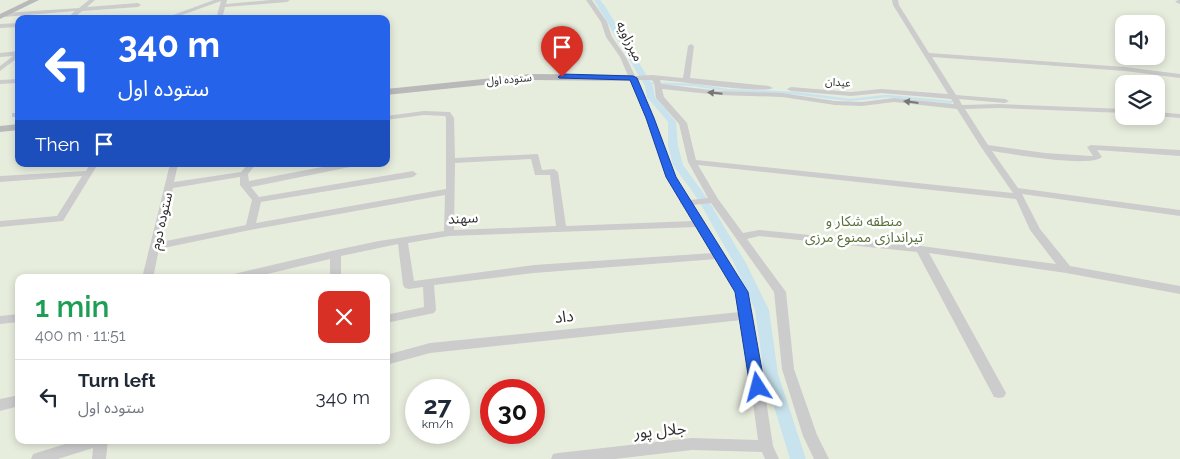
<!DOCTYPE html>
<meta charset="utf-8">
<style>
body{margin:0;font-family:Raleway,"Noto Sans Arabic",sans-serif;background:#f6f6f7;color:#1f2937;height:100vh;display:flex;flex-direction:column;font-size:19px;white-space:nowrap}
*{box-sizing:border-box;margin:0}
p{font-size:16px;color:#747a83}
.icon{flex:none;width:28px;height:28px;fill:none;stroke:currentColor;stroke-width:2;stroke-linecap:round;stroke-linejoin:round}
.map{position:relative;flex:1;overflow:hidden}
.side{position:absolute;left:15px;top:274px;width:375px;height:170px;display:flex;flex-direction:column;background:#fff;border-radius:10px;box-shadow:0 2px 8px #0003}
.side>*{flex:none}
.banner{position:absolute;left:15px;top:15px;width:375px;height:152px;border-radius:10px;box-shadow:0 2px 8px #0003;background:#2563eb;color:#fff;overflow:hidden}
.fabs{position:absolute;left:1115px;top:15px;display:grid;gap:10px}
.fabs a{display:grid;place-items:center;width:50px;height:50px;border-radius:10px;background:#fff;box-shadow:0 2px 8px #0003;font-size:25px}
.speed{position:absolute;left:405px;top:379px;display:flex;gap:10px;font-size:25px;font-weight:700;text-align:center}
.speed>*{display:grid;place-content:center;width:65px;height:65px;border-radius:50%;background:#fff;box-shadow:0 2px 8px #0003;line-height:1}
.speed small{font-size:12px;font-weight:400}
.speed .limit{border:8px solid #d22;background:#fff;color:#111}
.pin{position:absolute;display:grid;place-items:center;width:42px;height:42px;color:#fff;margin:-51px -21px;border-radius:50% 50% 50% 0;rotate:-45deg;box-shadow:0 0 5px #0007}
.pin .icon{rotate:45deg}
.me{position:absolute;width:55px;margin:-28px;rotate:351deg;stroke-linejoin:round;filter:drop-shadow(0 0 4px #0008)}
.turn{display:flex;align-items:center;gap:18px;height:105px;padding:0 20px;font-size:22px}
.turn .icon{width:65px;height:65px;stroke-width:2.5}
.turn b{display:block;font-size:35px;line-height:42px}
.then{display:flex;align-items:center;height:48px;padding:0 20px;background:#0003;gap:10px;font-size:19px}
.round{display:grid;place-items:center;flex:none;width:52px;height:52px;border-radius:10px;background:#f6f6f7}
.headline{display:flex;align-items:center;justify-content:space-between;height:85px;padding:0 20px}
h1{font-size:30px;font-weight:600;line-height:38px;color:#1e9e55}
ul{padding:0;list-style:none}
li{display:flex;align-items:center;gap:15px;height:75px;padding:0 20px;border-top:1px solid #e0e1e3}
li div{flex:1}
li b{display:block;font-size:19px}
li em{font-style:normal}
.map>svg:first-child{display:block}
</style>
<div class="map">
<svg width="1180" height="459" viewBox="0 0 1180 459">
<rect width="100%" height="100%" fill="#fff"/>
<path fill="#e7eddd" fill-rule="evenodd" d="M0,0H1180V459H0ZM19,19H386V164H19ZM1124,24H1156V56H1124ZM1124,84H1156V116H1124ZM19,278H386V440H19ZM416,390H459V432H416ZM491,390H534V432H491Z"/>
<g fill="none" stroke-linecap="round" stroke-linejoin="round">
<path stroke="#c8e3ee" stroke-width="2.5" d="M647,83L694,85L727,90L794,93L850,100L887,96L951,102"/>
<path fill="#c8e3ee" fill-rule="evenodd" d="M594,0H600L605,6L653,86L655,97L676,122L678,146L683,165L707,198L746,263L769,310L778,374L806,459H790L764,374L755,310L734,263L697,198L673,165L668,146V122L647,97L645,86Z"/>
<path fill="#ccc" fill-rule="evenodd" d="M89,0H95L87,7L138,3L141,5L138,7L82,11L73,19H66L75,11L4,17L1,15L4,13L79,8Z
M214,0H227L226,4L270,0H290L287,2L225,7L222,19H216L221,1L171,19H162Z
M586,0H592L607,22L612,37L626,57L635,76L652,75L683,78L688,46L691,44L694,46L690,78L769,86L773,88C763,94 678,81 660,80L661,84L719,91L782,93L835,101L862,102L894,98L954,104L951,99L881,93L851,96L791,91L787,89L791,87L851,92L881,89L948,94L893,5L892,0H898L899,5L929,53L1125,67L1180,74V78L1125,71L932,57L956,95L1005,99L1009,101L1005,103L959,99L962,105L999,104L1124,109V113L999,108L965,109L988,145L1045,153L1091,156H1093L1087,147L1091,145L1180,150V156L1097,150L1102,157C1089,168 1012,154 992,151L1018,188L1180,210V216L1022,194L1040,229L1070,266L1180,286V294L1066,273L929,253L1006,393L1004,397L999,398L994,397L917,252L759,236L747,239L786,292L794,369L817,435L829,459H814L803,436L782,369L774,292L711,203L693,205L748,292L753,315L773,446L779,459H765L762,452L692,450L615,459H551L553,454L558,453L692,438L758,440L742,320L430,353L386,365V355L430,343L740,312L736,292L717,259L534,273L434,285L436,310L434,313L386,323V315L424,307L423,287L409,289L405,288L403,285L398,244L341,256V278H330V259L251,278H229L234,274L336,250L379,241L444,231L445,195L250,230L159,249L153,278H142L170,164H178L174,182L241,172L248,164H256L248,174L249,181L338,164H354L350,167L251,187L259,197L413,171L417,174L413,177L261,202L256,223L446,189V118L445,116L424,115L386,120V116L424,111L450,112L454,118L455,158L538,154L542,170L554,169L558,172L566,226L693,221L684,206L680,203L681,201L667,177L646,118L620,57L606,37L601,22ZM637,80H651L654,82L656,98L679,124L688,162L708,198L690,200L675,177L654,118ZM662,89L719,95L782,97L835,105L862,106L894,102L957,109L981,147L1013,193L696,160L687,123L664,97ZM531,159L535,175H550L556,226L454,230L455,163ZM698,165L1016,199L1030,230L1056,264L921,246L759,230L743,233L718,199ZM240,177V185L252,200L246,225L161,242L173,188ZM697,227L713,253L534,265L414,281L408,243L449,236Z
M1178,0H1180V4L1175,2Z
M342,16L344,19H328Z
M19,23V27L0,28V24Z
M19,51V57L0,71V66L13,56L0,57V53Z
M19,79V83L0,84V80Z
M1156,112L1180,114V118L1156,116Z
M12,113H19V117H12Z
M90,164H98L63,221L0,227V221L57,216L82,176L0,182V176L86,171Z
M19,314V322L0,324V316Z
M19,395V406L0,411V399Z
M78,440H108L106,459H92L93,448L58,459H31L33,454Z"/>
<path fill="#b9b9b9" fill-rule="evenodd" d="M29,0H39L0,19V14Z
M531,74L633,75L638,78L633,81L531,80L386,95V89Z
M19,124V130L0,132V126Z"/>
</g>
<defs><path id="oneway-solid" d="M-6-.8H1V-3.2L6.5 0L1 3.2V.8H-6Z" transform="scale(1.25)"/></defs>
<g fill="#767676">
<use href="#oneway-solid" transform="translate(715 93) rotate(-174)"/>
<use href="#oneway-solid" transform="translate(911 102) rotate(-173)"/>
</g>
<path fill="#2563eb" stroke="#184099" d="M562,74L633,76L637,78L654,118L676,177L748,292L765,387L763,391L758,393L752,391L750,387L735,292L666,177L646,118L630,80L559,78L558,77Z"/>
<g text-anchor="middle" stroke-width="5" stroke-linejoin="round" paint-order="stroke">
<g font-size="11" fill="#2f2f2f" stroke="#fff">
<text transform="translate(509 79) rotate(-5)" y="4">ستوده اول</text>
<text transform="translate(838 82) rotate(3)" y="4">عیدان</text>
</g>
<g font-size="14" fill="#2f2f2f" stroke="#fff">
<text transform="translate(630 41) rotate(63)" y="5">میرزاویه</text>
<text transform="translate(463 218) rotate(-3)" y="5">سهند</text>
<text transform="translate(161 221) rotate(-77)" y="5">ستوده دوم</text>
</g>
<g font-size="14" fill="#576e3a" stroke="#fff">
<text x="864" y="226">منطقه شکار و<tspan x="864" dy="16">تیراندازی ممنوع مرزی</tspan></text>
</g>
<g font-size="16" fill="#2f2f2f" stroke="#fff">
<text transform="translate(564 316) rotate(-6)" y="6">داد</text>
<text transform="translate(660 430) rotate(-5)" y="6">جلال پور</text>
</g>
</g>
</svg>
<div class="fabs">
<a><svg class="icon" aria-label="sound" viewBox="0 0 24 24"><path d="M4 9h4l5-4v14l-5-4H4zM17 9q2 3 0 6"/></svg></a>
<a><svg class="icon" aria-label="layers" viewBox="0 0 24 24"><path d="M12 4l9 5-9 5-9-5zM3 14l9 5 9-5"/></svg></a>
</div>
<div class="speed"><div>27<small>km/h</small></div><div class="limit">30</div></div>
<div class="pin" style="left:562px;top:77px;background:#d93025"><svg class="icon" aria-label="arrive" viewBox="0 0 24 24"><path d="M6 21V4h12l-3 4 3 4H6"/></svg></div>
<svg class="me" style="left:758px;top:387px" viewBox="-20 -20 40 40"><path d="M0-17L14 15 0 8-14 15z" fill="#2563eb" stroke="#fff" stroke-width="4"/></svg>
<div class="banner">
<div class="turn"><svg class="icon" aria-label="left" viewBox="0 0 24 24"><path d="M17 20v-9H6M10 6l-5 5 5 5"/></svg><div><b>340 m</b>ستوده اول</div></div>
<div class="then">Then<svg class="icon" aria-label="arrive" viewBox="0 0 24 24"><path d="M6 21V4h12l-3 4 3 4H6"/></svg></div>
</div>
<section class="side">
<div class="headline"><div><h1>1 min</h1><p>400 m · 11:51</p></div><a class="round" style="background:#d93025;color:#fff"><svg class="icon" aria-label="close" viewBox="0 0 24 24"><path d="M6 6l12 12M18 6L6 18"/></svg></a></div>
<ul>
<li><svg class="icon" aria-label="left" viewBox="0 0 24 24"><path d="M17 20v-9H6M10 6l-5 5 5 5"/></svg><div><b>Turn left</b><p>ستوده اول</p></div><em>340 m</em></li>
</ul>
</section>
</div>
